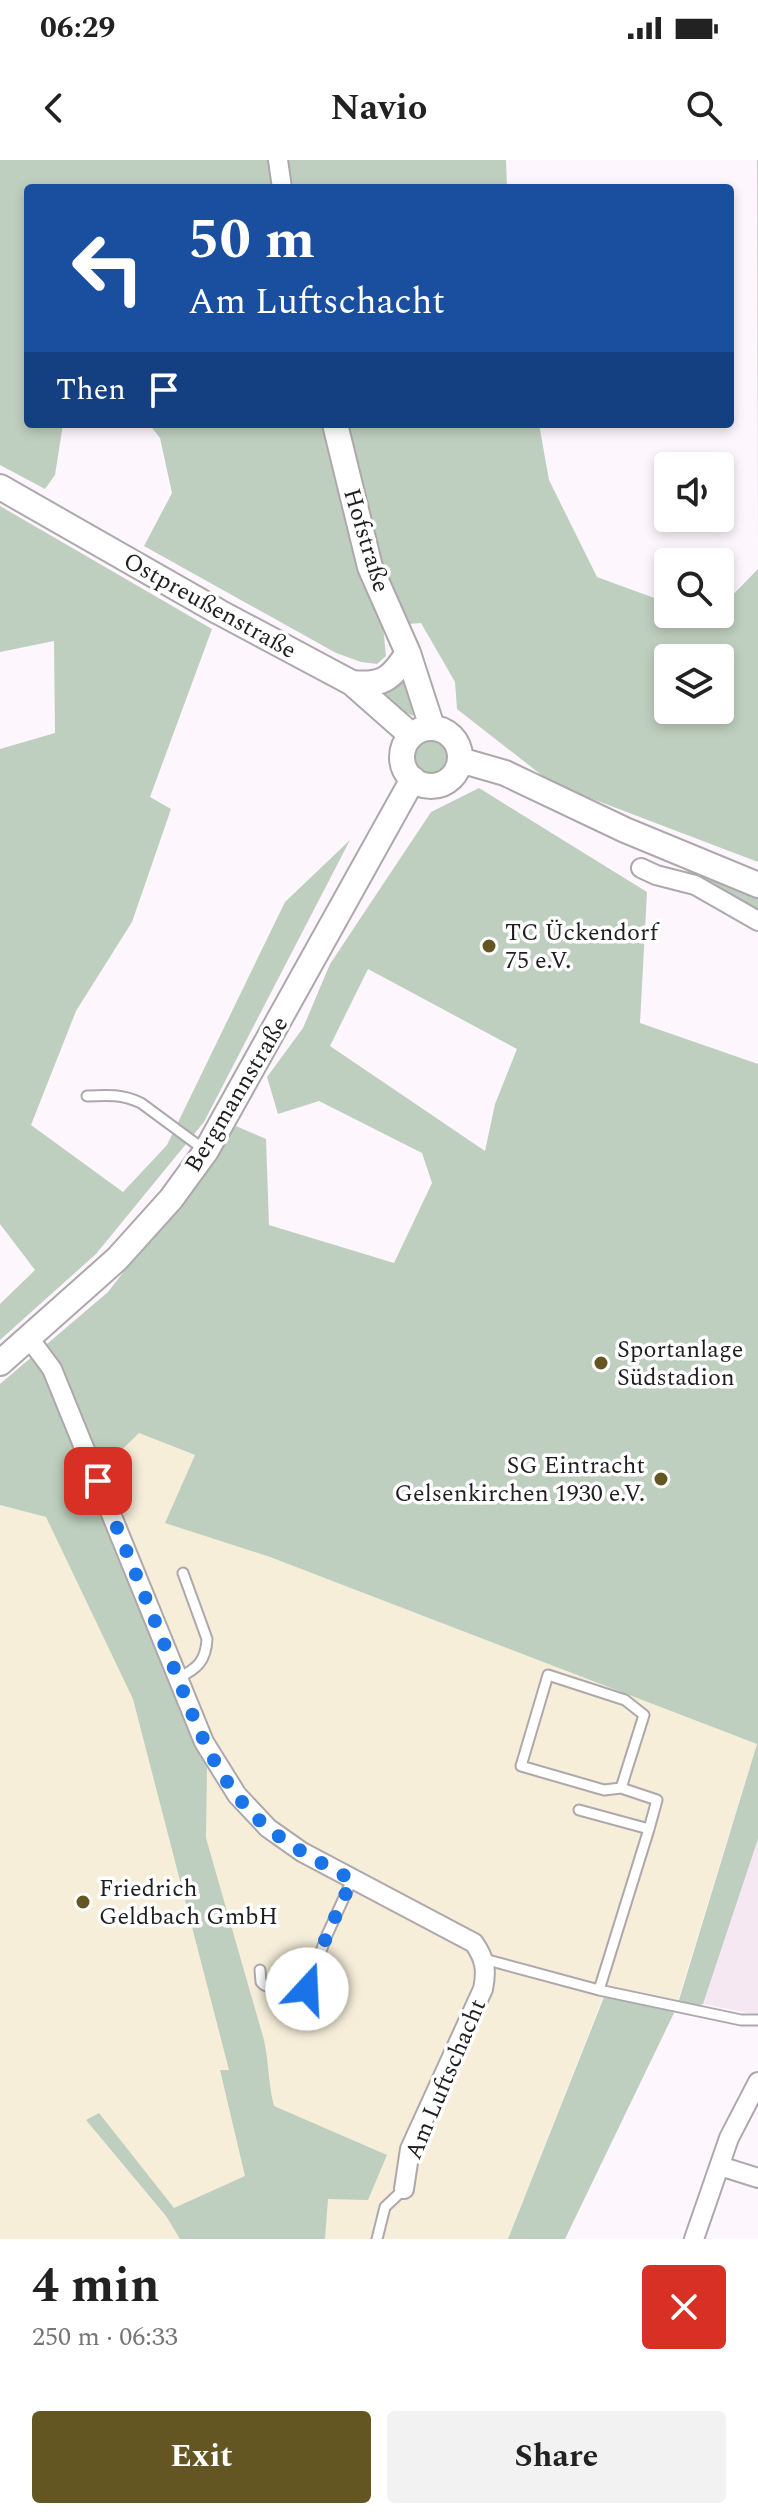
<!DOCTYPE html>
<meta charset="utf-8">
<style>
body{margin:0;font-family:Spectral,serif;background:#f2f2f2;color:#222;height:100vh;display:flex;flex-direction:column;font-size:30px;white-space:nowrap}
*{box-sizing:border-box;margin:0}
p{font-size:26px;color:#767676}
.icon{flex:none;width:44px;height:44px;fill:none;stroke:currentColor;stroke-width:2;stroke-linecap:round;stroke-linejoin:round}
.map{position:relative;height:2079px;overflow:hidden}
.side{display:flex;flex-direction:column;background:#fff;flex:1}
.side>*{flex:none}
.banner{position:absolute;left:24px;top:24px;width:710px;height:244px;border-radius:8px;box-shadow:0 4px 12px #0003;background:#1a4fa0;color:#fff;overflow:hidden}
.buttons{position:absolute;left:654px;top:292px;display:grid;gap:16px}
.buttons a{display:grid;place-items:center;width:80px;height:80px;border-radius:8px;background:#fff;box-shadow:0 4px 12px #0003;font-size:40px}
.pin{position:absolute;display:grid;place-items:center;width:68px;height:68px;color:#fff;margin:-34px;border-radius:16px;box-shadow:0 4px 12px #0006}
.me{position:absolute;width:88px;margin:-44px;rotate:20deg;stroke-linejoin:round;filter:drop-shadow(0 0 6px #0008)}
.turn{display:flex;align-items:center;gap:28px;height:168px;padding:0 32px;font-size:36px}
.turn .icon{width:104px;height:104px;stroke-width:2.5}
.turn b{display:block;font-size:56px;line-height:68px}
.then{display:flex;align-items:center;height:76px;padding:0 32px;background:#0003;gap:16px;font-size:30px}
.round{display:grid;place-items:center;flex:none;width:84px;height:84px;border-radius:8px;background:#f2f2f2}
.head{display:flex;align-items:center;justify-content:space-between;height:136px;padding:0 32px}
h1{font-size:48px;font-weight:700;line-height:60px}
.button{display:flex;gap:16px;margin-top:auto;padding:16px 32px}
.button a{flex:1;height:92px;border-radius:8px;background:#635623;color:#fff;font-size:32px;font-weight:700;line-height:92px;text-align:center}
.button a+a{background:#f2f2f2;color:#222}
.status{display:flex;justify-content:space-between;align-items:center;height:56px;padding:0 40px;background:#fff;direction:ltr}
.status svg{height:22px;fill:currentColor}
header{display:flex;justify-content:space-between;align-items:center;height:104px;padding:0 32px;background:#fff;font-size:36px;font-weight:700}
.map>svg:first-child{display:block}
</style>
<div class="status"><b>06:29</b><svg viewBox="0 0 49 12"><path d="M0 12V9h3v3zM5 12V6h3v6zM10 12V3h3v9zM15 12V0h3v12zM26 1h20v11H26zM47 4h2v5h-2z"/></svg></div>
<header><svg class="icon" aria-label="back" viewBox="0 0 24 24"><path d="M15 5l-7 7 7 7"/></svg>Navio<svg class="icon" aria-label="search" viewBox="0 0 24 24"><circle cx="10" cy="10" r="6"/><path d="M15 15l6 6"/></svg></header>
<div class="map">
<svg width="758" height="2079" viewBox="0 0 758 2079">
<rect width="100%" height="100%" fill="#fdf6fc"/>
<path fill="#f6eed9" d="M139,1273L195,1295L166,1363L270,1397L757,1584L674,1853L605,1832L508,2079H0V1345L46,1357L88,1321Z"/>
<path fill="#f5e8f3" d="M758,1679V1855L703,1844Z"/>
<path fill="#bfcfbf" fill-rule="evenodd" d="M0,0H506L507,28H28V264H63L55,315L45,329L0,305Z
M757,0H758V388Z
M149,264H539L549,320L597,417L668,443V454H699L710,458L714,454H720V448L758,409V702L553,624L457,549L455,522L421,463L383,466L386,496L377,504L361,502L336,493L144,386L172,333L160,278ZM668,498H720V550H668Z
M0,346L212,469L150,637L171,649L132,762L76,851L31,965L123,1032L167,985L285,742L350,680L204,962L96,1094L0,1180V1144L35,1110L0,1064V589L55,573L54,481L0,492Z
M404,517L414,550L413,556L402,551L382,533Z
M413 597a17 17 0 1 1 34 0a17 17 0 1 1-34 0Z
M479,628L647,732L640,863L758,904V1679L703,1844L674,1853L565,2079H508L606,1832L675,1853L757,1584L270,1397L165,1363L195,1295L139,1273L89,1322L183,1554L207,1606L206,1678L264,1880C269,1903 268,1923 274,1946L387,1995L368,2040L328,2039L325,2079H180L166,2056L86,1960L99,1953L174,2048L245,2016L220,1910H229L133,1539L46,1357L0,1345V1224L108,1132L236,966L266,979L269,1065L394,1103L432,1023L422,993L319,941L278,954L267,917L303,868L330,804L431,652ZM368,809L517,889L495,944L485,991L330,886Z
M684,707L758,736V751L683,709Z"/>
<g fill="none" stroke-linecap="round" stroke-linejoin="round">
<g stroke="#aea8ad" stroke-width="13">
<path id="lane" d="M87,936C107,935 122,934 141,943L206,991
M178,1518C197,1509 206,1501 207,1479L183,1413
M621,1628L604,1630L521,1606L548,1515L625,1540L644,1555L621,1628L657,1640L649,1669
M579,1650L649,1669L599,1830
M484,1799L599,1830L741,1860H758
M260,1810L261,1822L264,1825L298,1838L309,1832
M337,1844L309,1832L307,1829L327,1775L352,1720
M377,2079L385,2047L404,2029"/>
</g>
<g stroke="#aea8ad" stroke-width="22">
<path id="street" d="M278,0L282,28
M641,708L656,715L695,725L758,761
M29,1178L52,1209L204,1582L237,1635L268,1668L302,1692L474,1783C485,1799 487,1810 483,1829L410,1989L404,2029
M720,2006L758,2018
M694,2079L729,1978L758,1922"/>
</g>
<g stroke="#aea8ad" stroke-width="28">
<path id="secondary" d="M335,264L370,407L408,493L432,567
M0,327L219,452L352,523L411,575
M352,523C383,526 391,519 408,493
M402 597a29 29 0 1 1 58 0a29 29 0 1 1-58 0Z
M460,600L505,613L625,670L758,725
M0,1203L117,1099L171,1039L206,991L413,619"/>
</g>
<use href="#lane" stroke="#fff" stroke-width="9"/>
<use href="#street" stroke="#fff" stroke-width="18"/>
<use href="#secondary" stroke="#fff" stroke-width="24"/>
</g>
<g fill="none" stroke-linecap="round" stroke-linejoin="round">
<path stroke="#1a73e8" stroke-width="14" stroke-dasharray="0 25.2" d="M98,1321C121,1378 144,1434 167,1491C190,1547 209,1608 251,1652C279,1682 317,1700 352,1720L327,1775L307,1829"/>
</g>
<g fill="#635623" stroke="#fff" stroke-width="3">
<circle cx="489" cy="786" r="8"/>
<circle cx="601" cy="1203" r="8"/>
<circle cx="661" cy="1319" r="8"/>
<circle cx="83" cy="1742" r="8"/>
</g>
<g text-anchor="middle" stroke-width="7" stroke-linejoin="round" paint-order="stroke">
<g font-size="24" fill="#201e20" stroke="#fff">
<text transform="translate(367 380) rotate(73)" y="8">Hofstraße</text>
<text transform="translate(210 445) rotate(29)" y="8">Ostpreußenstraße</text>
<text transform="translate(236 934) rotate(-59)" y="8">Bergmannstraße</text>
<text transform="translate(445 1919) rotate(-67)" y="8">Am Luftschacht</text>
</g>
<g font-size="24" fill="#201e20" stroke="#fff" text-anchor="start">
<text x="505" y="780">TC Ückendorf<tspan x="505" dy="28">75 e.V.</tspan></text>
<text x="617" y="1197">Sportanlage<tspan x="617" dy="28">Südstadion</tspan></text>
<text x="645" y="1313" text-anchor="end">SG Eintracht<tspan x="645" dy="28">Gelsenkirchen 1930 e.V.</tspan></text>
<text x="99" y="1736">Friedrich<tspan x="99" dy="28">Geldbach GmbH</tspan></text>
</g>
</g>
</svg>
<div class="buttons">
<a><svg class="icon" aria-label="sound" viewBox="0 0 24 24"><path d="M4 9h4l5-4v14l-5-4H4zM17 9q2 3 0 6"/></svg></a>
<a><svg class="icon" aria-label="search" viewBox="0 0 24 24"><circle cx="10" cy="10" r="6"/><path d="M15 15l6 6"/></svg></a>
<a><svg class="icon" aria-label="layers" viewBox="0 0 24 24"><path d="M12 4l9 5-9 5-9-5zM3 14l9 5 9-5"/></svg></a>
</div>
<div class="pin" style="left:98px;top:1321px;background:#d93025"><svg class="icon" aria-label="arrive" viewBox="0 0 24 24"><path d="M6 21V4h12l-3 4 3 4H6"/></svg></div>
<svg class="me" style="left:307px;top:1829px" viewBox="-20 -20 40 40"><circle r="19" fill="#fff"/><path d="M0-13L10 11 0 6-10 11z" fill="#1a73e8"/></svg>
<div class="banner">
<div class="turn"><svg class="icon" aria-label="left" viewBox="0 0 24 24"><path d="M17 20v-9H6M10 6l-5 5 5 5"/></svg><div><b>50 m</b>Am Luftschacht</div></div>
<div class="then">Then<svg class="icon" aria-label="arrive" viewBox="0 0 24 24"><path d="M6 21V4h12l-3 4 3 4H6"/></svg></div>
</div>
</div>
<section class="side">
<div class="head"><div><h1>4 min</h1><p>250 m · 06:33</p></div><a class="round" style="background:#d93025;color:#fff"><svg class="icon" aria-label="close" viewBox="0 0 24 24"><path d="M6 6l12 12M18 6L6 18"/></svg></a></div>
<div class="button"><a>Exit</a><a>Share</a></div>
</section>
